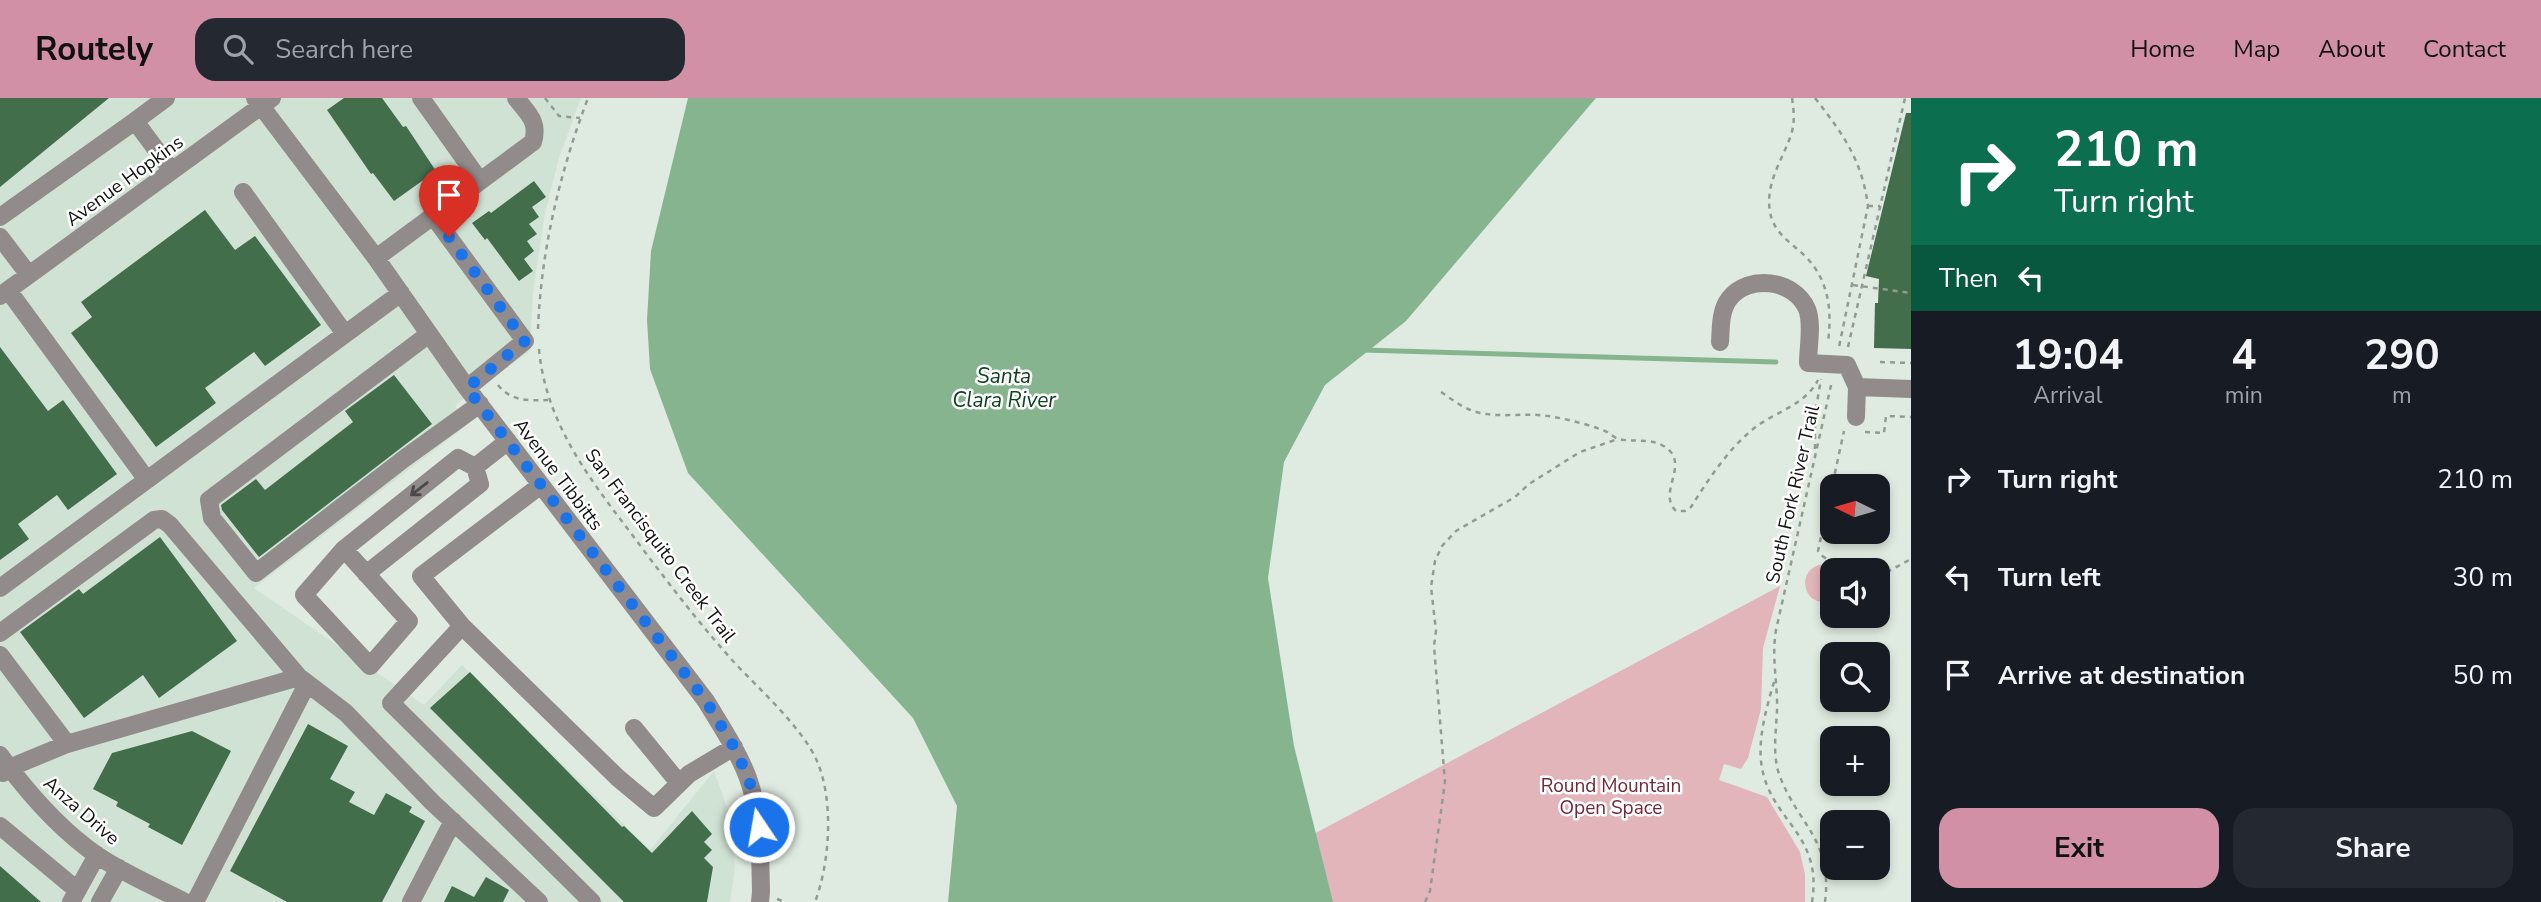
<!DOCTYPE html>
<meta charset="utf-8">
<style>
body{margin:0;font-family:"Nunito Sans",sans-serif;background:#242831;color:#f1f3f6;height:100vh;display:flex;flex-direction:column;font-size:26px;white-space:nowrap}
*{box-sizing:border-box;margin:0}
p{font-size:23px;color:#9ea1a6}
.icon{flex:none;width:38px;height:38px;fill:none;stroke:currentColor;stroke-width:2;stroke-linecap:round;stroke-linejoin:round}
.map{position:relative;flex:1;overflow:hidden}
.details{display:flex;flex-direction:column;background:#171b24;width:630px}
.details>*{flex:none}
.banner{background:#0b6e4f;color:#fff;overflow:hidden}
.needle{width:46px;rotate:275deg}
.fabs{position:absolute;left:1820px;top:376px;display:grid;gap:14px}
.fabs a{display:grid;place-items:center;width:70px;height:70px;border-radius:14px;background:#171b24;box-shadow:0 4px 10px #0003;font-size:35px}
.pin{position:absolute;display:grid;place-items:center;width:60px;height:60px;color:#fff;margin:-72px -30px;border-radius:50% 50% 50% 0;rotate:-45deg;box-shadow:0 0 7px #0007}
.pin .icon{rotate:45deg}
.me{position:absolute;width:77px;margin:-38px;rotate:348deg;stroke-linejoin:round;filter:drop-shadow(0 0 5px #0008)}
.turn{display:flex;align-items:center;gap:24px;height:147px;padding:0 28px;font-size:32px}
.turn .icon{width:91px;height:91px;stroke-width:2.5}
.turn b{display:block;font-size:49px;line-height:60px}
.then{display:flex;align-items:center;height:66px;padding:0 28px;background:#0003;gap:14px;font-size:26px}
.eta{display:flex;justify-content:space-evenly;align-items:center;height:119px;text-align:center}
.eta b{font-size:42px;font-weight:700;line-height:49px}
.cta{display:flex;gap:14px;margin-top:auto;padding:14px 28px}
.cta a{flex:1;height:80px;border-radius:21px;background:#d290a6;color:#111;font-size:28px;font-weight:700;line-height:80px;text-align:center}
.cta a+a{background:#242831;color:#f1f3f6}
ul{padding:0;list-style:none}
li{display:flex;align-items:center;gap:21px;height:98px;padding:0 28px}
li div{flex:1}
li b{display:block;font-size:26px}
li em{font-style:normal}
header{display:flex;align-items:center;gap:42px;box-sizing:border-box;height:98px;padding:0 35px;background:#d290a6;color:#111}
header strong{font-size:33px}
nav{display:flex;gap:38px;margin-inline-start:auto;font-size:24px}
.search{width:490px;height:63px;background:#242831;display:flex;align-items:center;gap:18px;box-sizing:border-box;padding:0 24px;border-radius:21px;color:#9ea1a6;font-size:26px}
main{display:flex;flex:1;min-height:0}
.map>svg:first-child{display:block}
</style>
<header>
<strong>Routely</strong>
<div class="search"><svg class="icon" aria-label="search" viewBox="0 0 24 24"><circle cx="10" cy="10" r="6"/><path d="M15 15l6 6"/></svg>Search here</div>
<nav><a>Home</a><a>Map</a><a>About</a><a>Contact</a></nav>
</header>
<main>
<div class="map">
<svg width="1911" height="804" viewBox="0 0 1911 804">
<rect width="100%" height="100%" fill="#dfebe1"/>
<path fill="#d0e2d3" d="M0,0H581L559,60L544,120L533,195L530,253L455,307L467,327L254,490L424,607L462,567L650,752L714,673L730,718L735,769L730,804H0Z"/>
<path fill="#e1b5ba" d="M1826,466L1838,472H1832V503C1801,512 1794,467 1826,466Z
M1780,488L1763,550L1761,611L1748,660L1741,671L1724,666L1719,682L1767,699L1800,754L1805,776V804H1186Z"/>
<path fill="#86b48f" d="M688,0H1596L1406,223L1325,287L1284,364L1268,480L1294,648L1333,804H948L957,708L913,620L688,375L650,271L647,222L651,153Z"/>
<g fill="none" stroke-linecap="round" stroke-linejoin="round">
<path stroke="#86b48f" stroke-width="5" d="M1363,252L1776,264"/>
</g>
<path fill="#426e4c" d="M0,0H109L0,89Z
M344,0H382L403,29L406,28L436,73L394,103L373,75L371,76L327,12Z
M1906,15H1911V251L1874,250L1875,205H1878L1879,181L1866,178Z
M534,83L546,99L532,109L539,119L529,126L537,136L527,143L534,153L524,161L533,173L519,183L487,140L485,142L472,125L489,113L491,115Z
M205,112L235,152L255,138L321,227L265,268L254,254L205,290L216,305L156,349L71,235L92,219L81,204Z
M0,249L48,313L63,302L117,376L68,412L57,397L18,426L29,441L0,462Z
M394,277L432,326L259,459L222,412L221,407L256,381L265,392L353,324L345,313Z
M160,439L237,543L159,600L143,577L84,620L20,534L79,491L83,496Z
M470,574L622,729L624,728L652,755L692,713L712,736L704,744L712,752L704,760L713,769L707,804H624L430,610Z
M308,626L348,648L330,681L355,694L349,704L374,717L386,695L412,709L409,714L425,723L382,804H287L230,773Z
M192,633L231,653L182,747L148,729L150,726L116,708L118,704L93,691L112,655Z
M0,768L41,804H0Z
M486,779L509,792L503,804H444L452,788L474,799Z"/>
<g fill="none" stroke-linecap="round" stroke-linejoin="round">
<path stroke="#929b93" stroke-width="2.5" stroke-dasharray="5 5" stroke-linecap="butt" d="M545,0L559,18L580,20
M1792,0C1794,13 1795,25 1791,37C1782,63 1765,85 1770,114C1774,136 1791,144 1806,159C1829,183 1832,212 1828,244
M1815,0C1843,36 1862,62 1868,108L1839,249
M1868,108H1880
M1853,187L1911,195
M538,231C541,152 560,74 588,0
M1848,249L1905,0
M539,251C546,329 594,386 639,446C669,486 699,525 732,562C758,590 802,629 817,663C834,703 830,764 815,804
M1880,264L1911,265
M498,287C510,303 529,303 548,302
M1441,294C1450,300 1459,307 1468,311C1493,322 1522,314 1548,318C1567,321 1587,326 1605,333C1610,335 1614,340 1619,341C1635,345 1655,338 1670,353C1686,370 1658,396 1676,413H1685L1691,409C1708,382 1730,348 1757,328C1778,313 1806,306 1818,282
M1865,334L1884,335L1886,318L1911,319
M1815,351V316L1821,281
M1842,472C1836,463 1823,462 1818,453L1844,333
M1878,479L1911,461
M1774,584C1766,611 1757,643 1762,670C1772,724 1823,736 1812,804
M777,801L785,804
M1425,804L1430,793L1445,684L1434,548L1436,533L1431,489L1435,463L1442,448L1456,433L1515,399L1529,386L1580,354L1618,341
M1825,804C1833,741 1797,726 1779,676C1771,651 1778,626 1777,601C1776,577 1772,556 1776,532L1832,283"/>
<path stroke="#928b8c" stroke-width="18" d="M255,0L376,160L467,290L706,603C721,628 738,653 748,680C761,716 760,757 761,794L760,804
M421,0L480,83
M135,23L166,0
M243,94L345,236
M433,118L533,44C539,23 528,16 516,0
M0,119L135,23L172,73
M0,139L29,177
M376,160L433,118L525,243L467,290
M8,192L147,382
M0,198L272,0
M429,236L209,402L212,420L256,475L405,360L480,306
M1720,244C1721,230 1720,213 1729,201C1748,176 1794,181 1807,211C1813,226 1808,249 1808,265L1847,267L1857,289
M1856,319L1857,289L1911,291
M475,369L508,343
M344,451L409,523L370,568L304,497L344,451L458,360L475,369L480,386L366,476
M0,490L401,195
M462,528L421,478L541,387
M0,535L154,422L162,421L170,427L299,579L346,615L432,704L539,804
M0,557L67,646L9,670L3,675
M634,630L679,685
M67,646L299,579
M0,657C27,694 60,732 98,758C125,776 156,789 185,804
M0,728L77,792
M71,804L97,757
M100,804L119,770
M195,804L307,586
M411,804L453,723
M592,804L391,605L462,528L618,680L654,710L689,676L734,649"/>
</g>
<defs><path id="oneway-shaft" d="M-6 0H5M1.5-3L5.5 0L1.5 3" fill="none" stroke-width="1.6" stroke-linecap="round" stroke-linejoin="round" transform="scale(1.75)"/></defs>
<use stroke="#4a4a48" href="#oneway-shaft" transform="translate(419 391) rotate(142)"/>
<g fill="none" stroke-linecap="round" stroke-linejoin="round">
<path stroke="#1a73e8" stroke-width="12" stroke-dasharray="0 21.6" d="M449,139L525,243L467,290L706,603L734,649L749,681L759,729"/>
</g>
<g text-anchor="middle" stroke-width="5" stroke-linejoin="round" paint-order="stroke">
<g font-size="19" fill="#101411" stroke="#fff">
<text transform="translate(124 82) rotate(-36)" y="7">Avenue Hopkins</text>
<text transform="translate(559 376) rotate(53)" y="7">Avenue Tibbitts</text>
<text transform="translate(1792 396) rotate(-77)" y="7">South Fork River Trail</text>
<text transform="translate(661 447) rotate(53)" y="7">San Francisquito Creek Trail</text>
<text transform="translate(82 712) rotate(41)" y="7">Anza Drive</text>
</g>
<g font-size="19" fill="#702736" stroke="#fff">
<text x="1611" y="694">Round Mountain<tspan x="1611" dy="22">Open Space</tspan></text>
</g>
<g font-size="21" font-style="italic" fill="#0c421e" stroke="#fff">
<text x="1004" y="285">Santa<tspan x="1004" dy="24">Clara River</tspan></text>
</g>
</g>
</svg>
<div class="fabs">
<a><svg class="needle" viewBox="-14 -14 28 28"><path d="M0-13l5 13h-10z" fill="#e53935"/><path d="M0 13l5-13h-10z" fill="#9ea1a6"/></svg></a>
<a><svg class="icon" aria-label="sound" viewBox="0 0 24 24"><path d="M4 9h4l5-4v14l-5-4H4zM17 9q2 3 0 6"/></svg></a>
<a><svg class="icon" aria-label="search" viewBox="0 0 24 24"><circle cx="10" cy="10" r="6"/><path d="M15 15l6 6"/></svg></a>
<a>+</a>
<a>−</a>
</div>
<div class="pin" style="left:449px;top:139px;background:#d93025"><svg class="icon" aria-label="arrive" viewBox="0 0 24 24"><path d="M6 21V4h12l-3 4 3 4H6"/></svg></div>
<svg class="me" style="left:759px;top:729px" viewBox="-20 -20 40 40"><circle r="17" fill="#1a73e8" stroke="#fff" stroke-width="3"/><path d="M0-11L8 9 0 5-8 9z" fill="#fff"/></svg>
</div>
<section class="details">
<div class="banner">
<div class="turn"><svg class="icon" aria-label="right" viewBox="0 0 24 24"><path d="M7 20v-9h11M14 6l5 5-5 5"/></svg><div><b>210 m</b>Turn right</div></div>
<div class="then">Then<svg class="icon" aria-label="left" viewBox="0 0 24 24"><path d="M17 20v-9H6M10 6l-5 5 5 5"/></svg></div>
</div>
<div class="eta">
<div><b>19:04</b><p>Arrival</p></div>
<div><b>4</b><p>min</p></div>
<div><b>290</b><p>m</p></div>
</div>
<ul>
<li><svg class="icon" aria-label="right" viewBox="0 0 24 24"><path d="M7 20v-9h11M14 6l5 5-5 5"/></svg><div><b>Turn right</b></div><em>210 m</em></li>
<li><svg class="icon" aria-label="left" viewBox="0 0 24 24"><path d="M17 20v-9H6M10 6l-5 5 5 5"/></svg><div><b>Turn left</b></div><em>30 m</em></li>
<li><svg class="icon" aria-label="arrive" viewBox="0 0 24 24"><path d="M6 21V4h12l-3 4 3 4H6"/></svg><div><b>Arrive at destination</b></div><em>50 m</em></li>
</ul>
<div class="cta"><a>Exit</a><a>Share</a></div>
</section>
</main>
